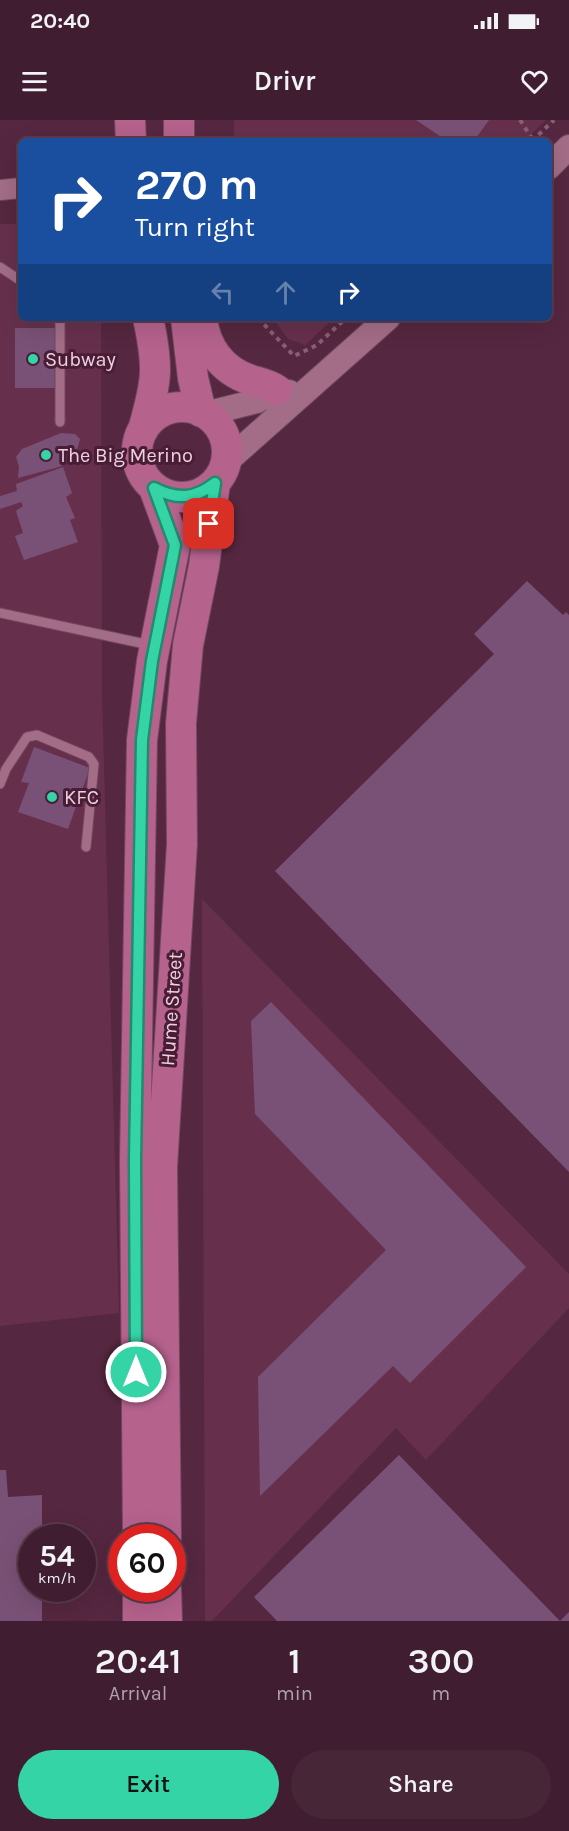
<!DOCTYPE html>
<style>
body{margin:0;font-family:Karla,sans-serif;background:#472638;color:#f1f3f6;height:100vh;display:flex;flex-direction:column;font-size:22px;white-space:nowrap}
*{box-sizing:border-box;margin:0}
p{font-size:20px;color:#aea2ab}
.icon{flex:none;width:33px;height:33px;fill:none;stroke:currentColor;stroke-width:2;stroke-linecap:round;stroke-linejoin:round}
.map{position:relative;height:1501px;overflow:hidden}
.details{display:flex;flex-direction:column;background:#401d30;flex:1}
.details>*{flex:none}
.hud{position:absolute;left:18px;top:18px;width:534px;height:183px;border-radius:9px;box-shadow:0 6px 24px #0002,0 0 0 2px #593b4c;background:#1a4fa0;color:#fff;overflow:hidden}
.speed{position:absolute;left:18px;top:1404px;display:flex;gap:12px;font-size:30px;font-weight:700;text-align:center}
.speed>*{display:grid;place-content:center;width:78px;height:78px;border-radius:50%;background:#401d30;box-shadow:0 6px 24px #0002,0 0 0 2px #593b4c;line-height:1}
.speed small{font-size:15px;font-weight:400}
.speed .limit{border:9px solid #d22;background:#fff;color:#111}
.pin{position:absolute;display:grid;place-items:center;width:51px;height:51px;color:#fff;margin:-26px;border-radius:12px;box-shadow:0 3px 9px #0006}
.me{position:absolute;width:66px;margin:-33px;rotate:0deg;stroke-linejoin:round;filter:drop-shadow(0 0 4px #0008)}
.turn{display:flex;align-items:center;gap:21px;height:126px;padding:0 18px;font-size:27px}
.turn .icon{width:78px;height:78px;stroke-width:2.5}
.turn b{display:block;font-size:42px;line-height:51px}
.lanes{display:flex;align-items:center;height:57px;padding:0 18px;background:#0003;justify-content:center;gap:30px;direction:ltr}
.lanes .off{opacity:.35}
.eta{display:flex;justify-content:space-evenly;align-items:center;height:102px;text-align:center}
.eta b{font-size:36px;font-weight:600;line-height:42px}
.primary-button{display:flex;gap:12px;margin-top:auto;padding:12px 18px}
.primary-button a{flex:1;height:69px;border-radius:36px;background:#35d4a7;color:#111;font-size:24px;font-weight:600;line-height:69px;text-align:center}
.primary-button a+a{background:#472638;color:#f1f3f6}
.status{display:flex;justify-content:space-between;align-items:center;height:42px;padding:0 30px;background:#401d30;direction:ltr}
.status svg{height:16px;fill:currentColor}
header{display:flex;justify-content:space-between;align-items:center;height:78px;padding:0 18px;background:#401d30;font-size:27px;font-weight:600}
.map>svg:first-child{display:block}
</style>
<div class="status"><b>20:40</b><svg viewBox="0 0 49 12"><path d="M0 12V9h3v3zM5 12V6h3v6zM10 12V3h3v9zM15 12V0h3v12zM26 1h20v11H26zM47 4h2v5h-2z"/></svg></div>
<header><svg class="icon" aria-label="menu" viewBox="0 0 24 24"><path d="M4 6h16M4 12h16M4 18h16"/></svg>Drivr<svg class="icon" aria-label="heart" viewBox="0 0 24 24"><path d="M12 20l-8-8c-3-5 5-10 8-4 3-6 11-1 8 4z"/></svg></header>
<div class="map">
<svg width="569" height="1501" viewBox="0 0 569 1501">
<rect width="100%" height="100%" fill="#562740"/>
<path fill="#66304c" d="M234,0H546L524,21H234Z
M0,104H21V198H101L102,574L119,1193L0,1206Z
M273,198H334L305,225L288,219Z
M202,779L569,1154V1188L426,1340L396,1308L212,1501H205Z"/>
<path fill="#795176" d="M416,0H489L474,21H447Z
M15,208H56V268H15Z
M61,313L75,314L80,319L76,334L69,342L59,347L18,358L19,346L16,337L22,329Z
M63,347L72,373L66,377L75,398L70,400L78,422L24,440L15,416L23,413L16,391L23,386L21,382L0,389V376L17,371L16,364Z
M527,461L563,495L566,492L569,495V1052L275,751L494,534L474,514Z
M34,627L90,648L68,709L18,692L29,663L21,662Z
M271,882L526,1147L410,1263L393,1246L260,1376L258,1257L386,1130L255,994L251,901Z
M399,1335L560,1501L569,1492V1501H277L254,1477Z
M0,1350H6L8,1377L42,1375V1418H32V1468H42V1501H0Z"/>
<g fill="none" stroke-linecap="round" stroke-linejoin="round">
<g stroke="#70485e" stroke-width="11">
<path id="service" d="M0,147L21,161
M60,198V302
M0,493L150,525
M0,664L6,649L27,617L37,615L89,637L94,644L86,727"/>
</g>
<g stroke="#70485e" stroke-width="22">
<path id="minor" d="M0,70L21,68"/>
</g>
<g stroke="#70485e" stroke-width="26">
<path id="tertiary" d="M549,47L569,27
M205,294L257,281L277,270L289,272
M226,342L388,198"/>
</g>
<g stroke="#70485e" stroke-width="32">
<path id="primary" d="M130,0L131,21
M179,21V0
M186,198L193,258L201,292
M202,198C205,227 222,251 251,260C261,263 268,264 277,270
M137 332a45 45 0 1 1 90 0a45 45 0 1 1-90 0Z
M143,310C157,261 159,248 148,198
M138,1418L135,1040L142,620L152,541L175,425L154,368
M166,1418L162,1047L182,724L181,603L188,525L204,446L215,363
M138,1468V1501
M166,1468L167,1501"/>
</g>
<path stroke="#885f74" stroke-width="4" stroke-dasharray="4.5 4.5" stroke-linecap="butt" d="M520,0L533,20
M532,21L554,0
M258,198L294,236L317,225L346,198"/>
<use href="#service" stroke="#a36d87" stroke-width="9"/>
<use href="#minor" stroke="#a36d87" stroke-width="20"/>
<use href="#tertiary" stroke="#a36d87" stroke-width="24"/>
<use href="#primary" stroke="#b5628d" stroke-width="30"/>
</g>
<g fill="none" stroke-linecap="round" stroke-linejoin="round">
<g stroke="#228a6d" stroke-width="15">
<path id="route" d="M136,1252L135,1040L142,620L152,541L175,425L154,368C177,380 195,379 215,363L209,404"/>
</g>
<use href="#route" stroke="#35d4a7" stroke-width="10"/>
</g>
<g fill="#35d4a7" stroke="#4a1d36" stroke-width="2">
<circle cx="33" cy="239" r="6"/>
<circle cx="46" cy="335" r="6"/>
<circle cx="52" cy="677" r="6"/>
</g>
<g text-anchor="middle" stroke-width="6" stroke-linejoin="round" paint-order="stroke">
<g font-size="20" fill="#eed0de" stroke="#4a1d36" text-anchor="start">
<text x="45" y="246">Subway</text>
<text x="58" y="342">The Big Merino</text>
<text x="64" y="684">KFC</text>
</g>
<g font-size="20" fill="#eed0de" stroke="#4a1d36">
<text transform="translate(171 889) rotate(-86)" y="7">Hume Street</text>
</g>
</g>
</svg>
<div class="speed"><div>54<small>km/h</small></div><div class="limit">60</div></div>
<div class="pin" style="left:209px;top:404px;background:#d93025"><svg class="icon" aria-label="arrive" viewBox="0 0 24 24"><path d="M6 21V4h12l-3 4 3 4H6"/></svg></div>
<svg class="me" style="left:136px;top:1252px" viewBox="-20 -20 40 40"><circle r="17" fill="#35d4a7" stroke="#fff" stroke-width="3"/><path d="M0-11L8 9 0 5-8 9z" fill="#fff"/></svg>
<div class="hud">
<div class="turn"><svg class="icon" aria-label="right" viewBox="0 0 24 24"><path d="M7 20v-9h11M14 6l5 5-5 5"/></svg><div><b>270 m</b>Turn right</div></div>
<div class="lanes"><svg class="icon off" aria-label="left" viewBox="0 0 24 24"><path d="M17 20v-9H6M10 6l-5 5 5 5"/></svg><svg class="icon off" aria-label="ahead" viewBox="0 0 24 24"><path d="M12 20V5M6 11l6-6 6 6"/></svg><svg class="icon" aria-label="right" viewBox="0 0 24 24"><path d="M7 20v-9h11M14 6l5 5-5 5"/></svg></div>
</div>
</div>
<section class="details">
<div class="eta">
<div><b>20:41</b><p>Arrival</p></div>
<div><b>1</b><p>min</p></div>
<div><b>300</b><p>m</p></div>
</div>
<div class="primary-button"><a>Exit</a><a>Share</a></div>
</section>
